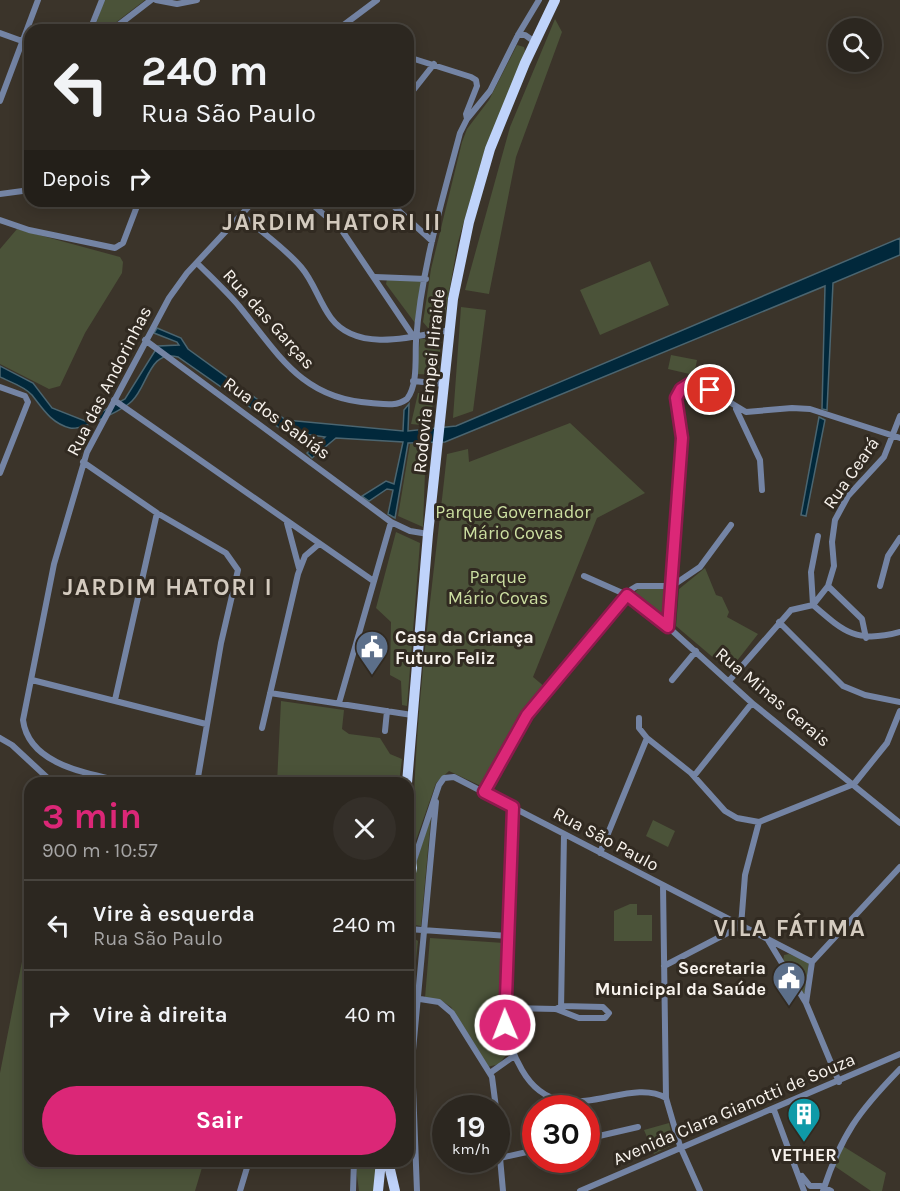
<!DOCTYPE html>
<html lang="pt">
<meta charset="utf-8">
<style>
body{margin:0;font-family:Karla,sans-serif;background:#342f29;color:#f1f3f6;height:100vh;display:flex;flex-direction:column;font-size:22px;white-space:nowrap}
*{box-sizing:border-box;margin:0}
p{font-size:20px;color:#a6a5a5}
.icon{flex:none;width:33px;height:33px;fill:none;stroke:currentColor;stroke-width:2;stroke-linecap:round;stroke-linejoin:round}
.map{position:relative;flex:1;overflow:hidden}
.panel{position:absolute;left:24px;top:777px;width:390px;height:390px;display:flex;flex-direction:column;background:#2c2720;border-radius:18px;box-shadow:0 3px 15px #0003,0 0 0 2px #48443e}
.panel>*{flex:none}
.hud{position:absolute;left:24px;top:24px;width:390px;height:183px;border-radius:18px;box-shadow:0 3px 15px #0003,0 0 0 2px #48443e;background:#2c2720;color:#f1f3f6;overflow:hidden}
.fabs{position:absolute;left:828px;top:18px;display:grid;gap:12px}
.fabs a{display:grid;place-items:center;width:54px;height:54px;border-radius:50%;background:#2c2720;box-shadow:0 3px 15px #0003,0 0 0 2px #48443e;font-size:30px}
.speed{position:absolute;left:432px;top:1095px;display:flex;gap:12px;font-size:30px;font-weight:700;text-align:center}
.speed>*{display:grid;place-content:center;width:78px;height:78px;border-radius:50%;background:#2c2720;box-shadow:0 3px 15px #0003,0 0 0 2px #48443e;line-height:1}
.speed small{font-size:15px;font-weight:400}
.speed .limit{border:9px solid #d22;background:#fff;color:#111}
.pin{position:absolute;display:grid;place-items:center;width:51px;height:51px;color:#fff;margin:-26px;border:3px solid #fff;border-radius:50%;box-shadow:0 2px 6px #0007}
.me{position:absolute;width:66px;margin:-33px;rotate:359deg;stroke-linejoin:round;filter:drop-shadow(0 0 4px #0008)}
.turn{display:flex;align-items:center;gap:21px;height:126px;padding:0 18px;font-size:27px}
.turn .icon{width:78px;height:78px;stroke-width:2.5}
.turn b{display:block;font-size:42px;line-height:51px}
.then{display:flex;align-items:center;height:57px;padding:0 18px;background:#0003;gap:12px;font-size:22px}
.round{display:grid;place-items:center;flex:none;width:63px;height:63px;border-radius:32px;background:#342f29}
.summary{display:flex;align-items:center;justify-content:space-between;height:102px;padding:0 18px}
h1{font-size:36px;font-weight:700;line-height:45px;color:#db2777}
.cta{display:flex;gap:12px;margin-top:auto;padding:12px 18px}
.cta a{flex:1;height:69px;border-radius:36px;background:#db2777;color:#fff;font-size:24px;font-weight:700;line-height:69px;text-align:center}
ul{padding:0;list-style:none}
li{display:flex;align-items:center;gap:18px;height:90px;padding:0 18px;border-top:2px solid #48443e}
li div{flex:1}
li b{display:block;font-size:22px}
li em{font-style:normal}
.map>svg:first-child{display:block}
</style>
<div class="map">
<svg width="900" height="1191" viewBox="0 0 900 1191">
<rect width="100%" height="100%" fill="#3b342a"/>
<path fill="#4b5339" d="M104,0H145L106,30H94Z
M555,19L562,32L516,157L489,294L465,290L510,127Z
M517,45L524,47L525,51L481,162L458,242L444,320L438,328H428L423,322L431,269L462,142L467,129L489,100Z
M17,229L120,257L123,262L122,273L85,333L60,386L49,389L0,364V249Z
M650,261L669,305L600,335L580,290Z
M387,279L421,281L415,323L386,284Z
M461,307L486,310L473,411L453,418Z
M441,338L438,375L416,374L420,339Z
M671,355L697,360L694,375L668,369Z
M418,393H427L433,399L431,426L411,424Z
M570,423L645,493L597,518L533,677L545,687L515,722L505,749L483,787L449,771L436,783L413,849C413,717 433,585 447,454L468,449L469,462Z
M410,444L426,445L423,527L398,516Z
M396,532L420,543L407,706L402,705L401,681L390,675L391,622L376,608Z
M705,568L716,595L722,597L729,612L727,617L758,634L729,671L676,626L679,589Z
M640,587L666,589L665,622L634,593Z
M281,701L344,710L342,729L349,734L380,738L390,754L402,759L399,783H277Z
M431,817L421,926L414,925L408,919L414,893V869Z
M653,820L675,831L668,847L646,836Z
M630,904H637V915H652V941H614V911Z
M30,921V1161H204L195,1191H0V1073Z
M408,934L418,941L408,1041Z
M430,938L504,943L501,1009L507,1054L499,1064L488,1067L451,1007L442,1001L425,998Z
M789,954L809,962L804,997L783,962L784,955Z
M669,1123L674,1144L654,1154L644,1130Z
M841,1145L886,1173L882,1191H871L833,1165Z
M355,1161H377L375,1191H359Z"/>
<path fill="#01283b" stroke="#4b6570" stroke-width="1.5" d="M900,238V255L833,283L827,410L822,409L825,286L445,442L408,443L395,518L388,514L393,490L387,489L369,501L362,496L386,481L394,484L403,442L336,438L312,458L307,453L325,437L284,431L178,357C149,349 148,386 132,401C124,409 81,431 70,428C51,423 43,409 32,395C24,386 10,382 0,377V366L33,383L52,408L85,421L125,399L158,346L179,345L177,342L154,333L157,328L181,338L188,349L286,420L403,431L404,410L409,404L408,431L456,426Z
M819,417L825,420L806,516L801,515Z"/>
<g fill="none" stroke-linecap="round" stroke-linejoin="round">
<path stroke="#7484a4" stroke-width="6" d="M156,0L177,4L197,0
M90,30L102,0
M112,30L151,0
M337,30L377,0
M0,33L22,41
M518,35H525L535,42
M408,57L471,77L476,80L477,86
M408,97L434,64
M0,101L38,0
M467,119L466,114L477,86
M0,194L30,190
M308,201L341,229L413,336
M388,201L432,241
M242,215C261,232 284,247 301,267C314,282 319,302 331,318C357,353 413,337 449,330
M0,220L29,230L115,248L123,243L139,201
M197,263C211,277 226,291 239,306C279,355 302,399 371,403C383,404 396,407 407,399C418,385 415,358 416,341C421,270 442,201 460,133L467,119L490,91L518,35L539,0
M375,277L426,279
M145,340L391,522L410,531L428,534
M413,381L444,384
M0,387L25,396L28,402L0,473
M114,400L372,580
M736,409L760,460L762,490
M83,462L157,513L226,553L238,570L221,643L197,783
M287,523L299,568
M818,536L811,572L813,605C844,632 857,644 900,632
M584,576L627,595L667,626L752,703L900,823
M672,586L700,567L731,525
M828,586L862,619L866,638
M880,586L888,556L900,538
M779,622L843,686L865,695L900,702
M667,626L682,438L676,398L685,385L695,384L703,386L746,412L792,408L810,409L900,438
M32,680L206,724
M672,680L696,651
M729,681L791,610L813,605L828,586L834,566L832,542L835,520L848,496L884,457L900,416
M270,693L412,715
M115,700L157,513
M339,703L391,522
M262,728L298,574L305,556L319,544
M385,731L387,711
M0,738L12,745L53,783
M647,738L691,773L725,811L737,818L759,822L854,784L887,743L900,711
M694,776L752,703
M129,783C93,774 29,767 23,720L54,564L87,452L169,298L187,273L254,201
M484,792L527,715L632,589L637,586H672
M513,807L504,1008C505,1031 510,1050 522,1070C560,1136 626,1074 666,1098
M600,853L647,738L639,728V718
M413,863L439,785L444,778L454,777L812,962
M663,885L666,1098L680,1146L700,1191
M408,929L508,936
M768,940L806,1003L839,1082
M812,962L900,867
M664,966L741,926L745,875L759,822
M420,999L439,1002L452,1013L492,1077L496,1108
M806,1003L812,962
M504,1008L556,1009L579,1018H605L609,1013L603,1007L562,1006L556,1009
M561,1010L564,834
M490,1073L514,1056
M774,1110L804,1191
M496,1113L503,1191
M586,1139L638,1127
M500,1158L536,1150
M802,1176L810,1186H821L831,1191
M240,1191L249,1161
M353,1191L354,1161
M417,1191L412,1061L436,802
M580,1191L900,1054
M823,1191C841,1135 859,1111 900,1069"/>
<path stroke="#bfd3fa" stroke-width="10" d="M407,783L428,534L453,299L469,222L490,149L525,63L555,0
M408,839L412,868L409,882
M408,900L410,897
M388,1161L395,1191
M378,1191L381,1161"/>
</g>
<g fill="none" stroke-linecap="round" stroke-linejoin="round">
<g stroke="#8e194d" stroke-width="15">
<path id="route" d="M505,1025L513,807L484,792L527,715L627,595L668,627L682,438L676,398L681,389L689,384L710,390"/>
</g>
<use href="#route" stroke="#db2777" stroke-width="10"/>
</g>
<defs>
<g id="civic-pin" transform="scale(1.725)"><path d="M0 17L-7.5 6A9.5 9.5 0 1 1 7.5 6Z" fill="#5c6f8a" stroke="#312a21"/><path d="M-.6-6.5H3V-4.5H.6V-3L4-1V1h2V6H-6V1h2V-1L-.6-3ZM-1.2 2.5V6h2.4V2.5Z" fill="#fff"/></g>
<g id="building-pin" transform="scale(1.725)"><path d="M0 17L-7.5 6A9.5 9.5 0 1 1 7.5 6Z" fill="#0f9aa8" stroke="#312a21"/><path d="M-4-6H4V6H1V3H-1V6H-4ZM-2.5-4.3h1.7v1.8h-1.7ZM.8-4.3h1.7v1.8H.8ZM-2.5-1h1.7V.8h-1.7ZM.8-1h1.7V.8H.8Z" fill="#fff"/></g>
</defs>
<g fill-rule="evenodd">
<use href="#civic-pin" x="372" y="647"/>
<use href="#civic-pin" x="789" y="978"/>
<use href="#building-pin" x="804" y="1114"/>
</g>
<g text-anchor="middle" stroke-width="6" stroke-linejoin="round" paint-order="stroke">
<g font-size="18" fill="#f8f3ed" stroke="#312a21">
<text transform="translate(269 319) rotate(48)" y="6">Rua das Garças</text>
<text transform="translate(109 381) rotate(-63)" y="6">Rua das Andorinhas</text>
<text transform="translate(429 381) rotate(-84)" y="6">Rodovia Empei Hiraide</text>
<text transform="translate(277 418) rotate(36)" y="6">Rua dos Sabiás</text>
<text transform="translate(851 473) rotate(-55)" y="6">Rua Ceará</text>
<text transform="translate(773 697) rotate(40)" y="6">Rua Minas Gerais</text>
<text transform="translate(606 839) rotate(28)" y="6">Rua São Paulo</text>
<text transform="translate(734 1109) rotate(-23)" y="6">Avenida Clara Gianotti de Souza</text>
</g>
<g font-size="18" fill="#ccdfa1" stroke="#312a21">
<text x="513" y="518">Parque Governador<tspan x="513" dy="21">Mário Covas</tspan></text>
<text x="498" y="583">Parque<tspan x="498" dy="21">Mário Covas</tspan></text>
</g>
<g font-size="18" font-weight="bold" fill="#f8f3ed" stroke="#312a21" text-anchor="start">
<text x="395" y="643">Casa da Criança<tspan x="395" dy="21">Futuro Feliz</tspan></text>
<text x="766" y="974" text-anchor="end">Secretaria<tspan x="766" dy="21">Municipal da Saúde</tspan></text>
<text x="804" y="1161" text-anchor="middle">VETHER</text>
</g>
<g font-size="24" font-weight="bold" letter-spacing="1.5" fill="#d4cbbf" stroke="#312a21">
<text x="332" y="230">JARDIM HATORI II</text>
<text x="168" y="595">JARDIM HATORI I</text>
<text x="790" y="936">VILA FÁTIMA</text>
</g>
</g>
</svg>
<div class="fabs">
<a><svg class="icon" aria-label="search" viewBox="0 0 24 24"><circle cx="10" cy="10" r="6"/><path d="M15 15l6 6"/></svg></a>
</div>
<div class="speed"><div>19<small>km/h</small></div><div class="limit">30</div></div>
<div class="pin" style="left:710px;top:390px;background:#d93025"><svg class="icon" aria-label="arrive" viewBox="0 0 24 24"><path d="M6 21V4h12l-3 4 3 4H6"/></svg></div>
<svg class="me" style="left:505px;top:1025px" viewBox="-20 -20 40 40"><circle r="17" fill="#db2777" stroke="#fff" stroke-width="3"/><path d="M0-11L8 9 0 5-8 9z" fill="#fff"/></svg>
<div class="hud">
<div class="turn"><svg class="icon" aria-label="left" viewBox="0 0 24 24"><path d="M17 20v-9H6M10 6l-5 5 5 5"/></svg><div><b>240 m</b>Rua São Paulo</div></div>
<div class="then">Depois<svg class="icon" aria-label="right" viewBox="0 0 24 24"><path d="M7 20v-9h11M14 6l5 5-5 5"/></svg></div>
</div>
<section class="panel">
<div class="summary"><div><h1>3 min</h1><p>900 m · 10:57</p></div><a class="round"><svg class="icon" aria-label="close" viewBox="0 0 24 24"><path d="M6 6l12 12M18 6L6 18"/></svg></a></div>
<ul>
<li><svg class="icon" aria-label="left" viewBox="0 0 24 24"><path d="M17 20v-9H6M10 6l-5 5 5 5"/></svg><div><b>Vire à esquerda</b><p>Rua São Paulo</p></div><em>240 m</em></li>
<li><svg class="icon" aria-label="right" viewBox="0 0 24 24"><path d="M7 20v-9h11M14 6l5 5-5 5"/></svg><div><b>Vire à direita</b></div><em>40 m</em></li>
</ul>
<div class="cta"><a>Sair</a></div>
</section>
</div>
